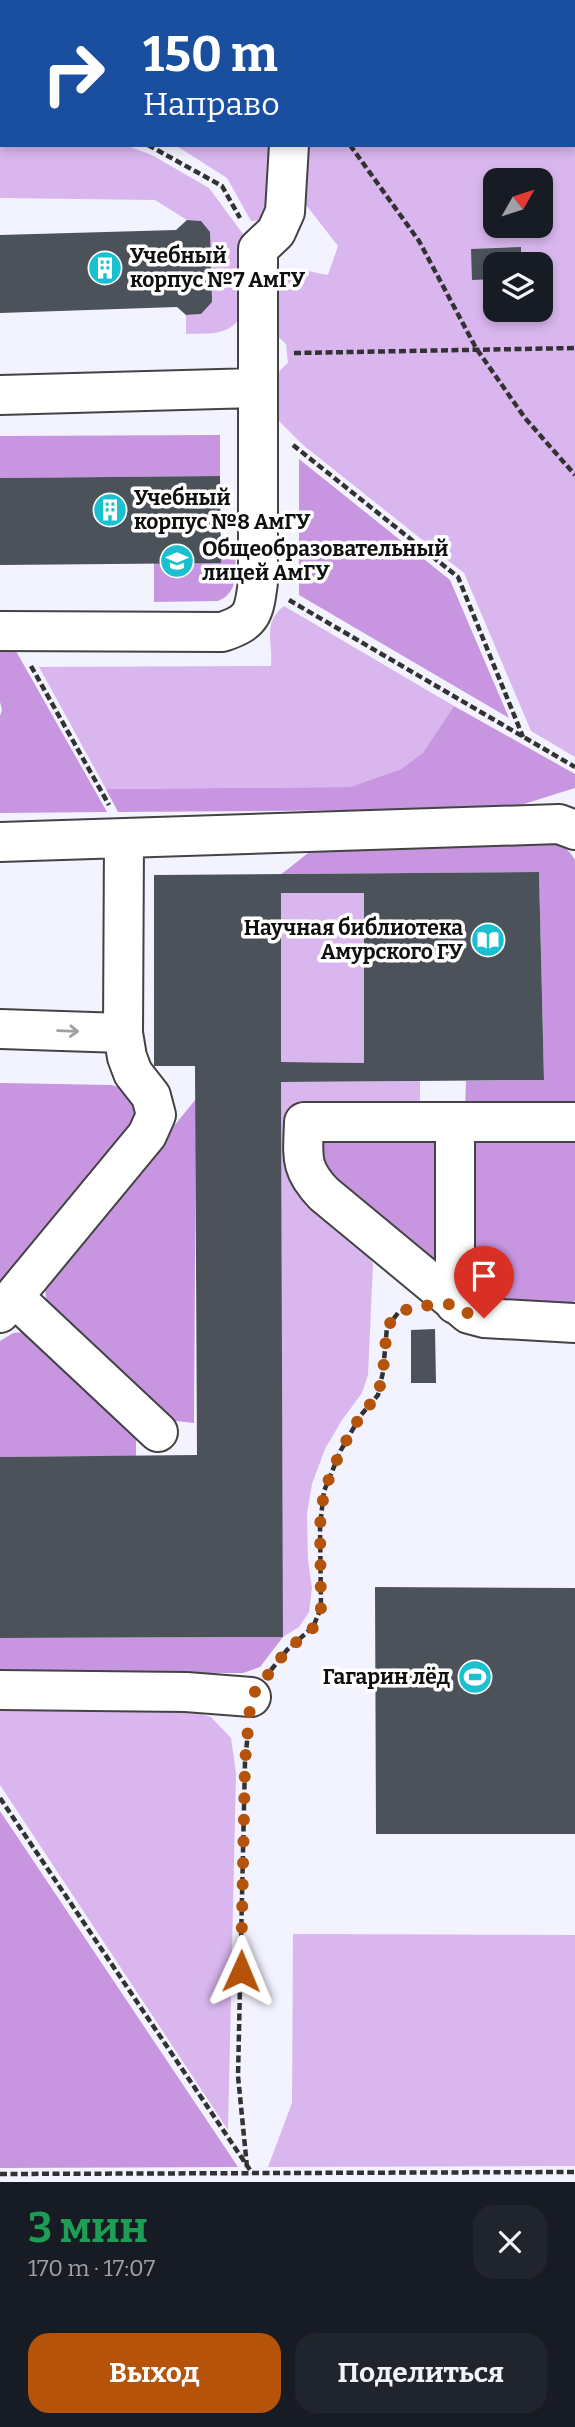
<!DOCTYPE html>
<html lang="ru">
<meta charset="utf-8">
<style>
body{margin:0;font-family:Bitter,serif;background:#20242c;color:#f1f3f6;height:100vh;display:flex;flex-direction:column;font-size:26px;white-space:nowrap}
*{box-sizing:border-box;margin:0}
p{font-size:23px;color:#9ea1a6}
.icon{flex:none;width:38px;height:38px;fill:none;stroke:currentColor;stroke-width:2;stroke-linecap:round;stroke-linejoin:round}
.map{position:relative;height:2182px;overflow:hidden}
.panel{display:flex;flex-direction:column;background:#171b24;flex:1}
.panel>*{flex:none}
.hud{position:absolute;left:0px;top:0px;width:576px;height:147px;box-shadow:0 4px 10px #0003;background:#1a4fa0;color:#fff;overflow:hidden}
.needle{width:46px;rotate:51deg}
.buttons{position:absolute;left:483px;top:168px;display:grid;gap:14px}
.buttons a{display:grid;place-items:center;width:70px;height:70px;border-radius:14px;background:#171b24;box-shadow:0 4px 10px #0003;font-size:35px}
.pin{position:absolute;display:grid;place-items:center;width:60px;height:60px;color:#fff;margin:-72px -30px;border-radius:50% 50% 50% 0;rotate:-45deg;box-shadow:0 0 7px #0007}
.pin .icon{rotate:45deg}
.me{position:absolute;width:77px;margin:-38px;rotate:1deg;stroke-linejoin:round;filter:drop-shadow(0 0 5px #0008)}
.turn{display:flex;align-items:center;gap:24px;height:147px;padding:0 28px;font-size:32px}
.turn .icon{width:91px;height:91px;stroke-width:2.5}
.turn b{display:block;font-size:49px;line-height:60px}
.round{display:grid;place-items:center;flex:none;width:74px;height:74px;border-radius:21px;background:#20242c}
.headline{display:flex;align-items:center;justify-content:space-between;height:119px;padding:0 28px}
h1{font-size:42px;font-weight:700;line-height:52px;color:#1e9e55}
.primary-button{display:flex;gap:14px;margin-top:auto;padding:14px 28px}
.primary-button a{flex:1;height:80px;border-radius:21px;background:#b45309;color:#fff;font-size:28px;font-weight:700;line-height:80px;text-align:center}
.primary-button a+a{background:#20242c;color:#f1f3f6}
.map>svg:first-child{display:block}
</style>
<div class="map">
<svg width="575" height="2182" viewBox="0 0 575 2182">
<rect width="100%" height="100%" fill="#f2f3ff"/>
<path fill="#d9b7ee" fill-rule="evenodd" d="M416,0H575V757L531,731L464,573L303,445L274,416C273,393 268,378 288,363L286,344L275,334L272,276C288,263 310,272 328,275L338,246L306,205L308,149L312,145H574V2H416ZM495,180H541V226H495ZM495,264H541V310H495Z
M0,91L2,92V145H125L152,155L209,188L243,234L242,314C230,337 209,333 186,334V315L201,314V221L187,220L155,200L0,198Z
M175,145H275L268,220L251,221L227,178Z
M284,606L454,706L424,753L401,769L350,787L106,789L39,667L271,666C273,641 262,623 284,606Z
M281,893H364V1063L281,1062Z
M420,1081V1113L293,1181L298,1194L365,1249L373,1264L368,1375L362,1393L342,1420L325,1449L312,1484L307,1513L308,1560L312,1588L309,1612L299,1627L283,1637L281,1082Z
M0,1707L183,1709L211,1717L231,1738L236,1773L228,2130L0,1785Z
M293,1934L575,1935V2166L268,2167L292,2103Z"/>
<path fill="#c895e1" d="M220,435V476L0,478V436Z
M299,459L450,580L509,718L299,595Z
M221,541H234C235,563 242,592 218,601L154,602V563Z
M0,644H12L107,812L0,813V716L2,710L0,702Z
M454,706L575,774V788L508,809L118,812L106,789L350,787L401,769L423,753Z
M546,840C559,844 568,847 575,860V1107L465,1113L466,1081L544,1080L539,872L281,874C296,864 306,852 323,845Z
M0,1083L112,1085C136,1093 136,1103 135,1127L0,1290Z
M196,1099L194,1423L167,1420L47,1305L45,1289L54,1273Z
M320,1137L436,1138L442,1151L440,1256L430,1262L420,1260L319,1163Z
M474,1140L575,1141V1300L572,1304L472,1299L468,1155Z
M27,1332L136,1435V1456L0,1457V1341L13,1333Z
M283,1637L260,1667L243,1673H0V1638Z
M0,1811L238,2167L0,2168Z"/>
<path fill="#4b525a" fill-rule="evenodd" d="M187,220L201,221L210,232L212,302L201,314L186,315L177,307L0,313V235L176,230Z
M521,247V264H495V279L472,280L471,249Z
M220,476L221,563L0,565V478Z
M539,872L544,1080L281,1082L283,1637L0,1638V1457L197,1455L195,1066H154V875ZM281,893H364V1063L281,1062Z
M435,1329L436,1383H411V1330Z
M375,1587L575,1588V1834H376Z"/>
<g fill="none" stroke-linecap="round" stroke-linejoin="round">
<g stroke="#434343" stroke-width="42">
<path id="minor" d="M287,0V2
M0,395L258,388
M0,631L222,632C253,622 254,613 258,582V249L276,232L285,212L289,145
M0,842L559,824L575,830
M0,1029L123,1033L124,839
M575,1122H304C303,1156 299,1168 324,1194L469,1314L484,1318L575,1323
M14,1297L158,1432
M455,1304V1123
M0,1313L147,1135L156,1115L151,1096L133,1073L127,1057L123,1033
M0,1690L186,1692L251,1697"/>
</g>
<path stroke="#323232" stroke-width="4.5" stroke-dasharray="7 3.5" stroke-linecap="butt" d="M0,81L2,82
M148,145L222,186L240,218
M350,145L419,241L476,348L525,418L575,475
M294,353L575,348
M293,445L458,577L523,737
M289,600L575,767
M31,666L109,805
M271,1670L287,1650L313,1627L321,1608L320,1526L324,1491L341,1450L361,1415L378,1395L383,1372L387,1327L398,1313L409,1308
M0,1798L252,2173
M247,2167L238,2076L245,1762L248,1732
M0,2174L575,2172"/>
<use href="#minor" stroke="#fff" stroke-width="38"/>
</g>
<defs><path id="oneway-shaft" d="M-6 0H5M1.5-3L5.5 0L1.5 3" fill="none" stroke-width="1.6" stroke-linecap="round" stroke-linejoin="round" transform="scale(1.75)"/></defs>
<use stroke="#9f9f9f" href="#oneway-shaft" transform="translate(68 1031) rotate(2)"/>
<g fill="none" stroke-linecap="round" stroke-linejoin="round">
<path stroke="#b45309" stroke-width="12" stroke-dasharray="0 21.6" d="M241,1971L245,1762L251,1697L287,1650L313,1628L321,1608L320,1525L324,1491L341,1450L361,1415L378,1395L383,1372L387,1327L398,1313L416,1306L455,1304L469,1314L484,1318"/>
</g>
<defs>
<g id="building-disc" transform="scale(1.75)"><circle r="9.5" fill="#19c0cf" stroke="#fff"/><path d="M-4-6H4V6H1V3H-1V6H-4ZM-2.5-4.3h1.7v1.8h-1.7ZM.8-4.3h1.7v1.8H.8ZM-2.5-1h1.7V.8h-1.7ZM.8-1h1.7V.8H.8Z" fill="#fff"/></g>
<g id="school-disc" transform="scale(1.75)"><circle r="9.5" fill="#19c0cf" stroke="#fff"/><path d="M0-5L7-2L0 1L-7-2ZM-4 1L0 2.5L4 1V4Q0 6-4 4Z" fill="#fff"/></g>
<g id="library-disc" transform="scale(1.75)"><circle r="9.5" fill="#19c0cf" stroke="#fff"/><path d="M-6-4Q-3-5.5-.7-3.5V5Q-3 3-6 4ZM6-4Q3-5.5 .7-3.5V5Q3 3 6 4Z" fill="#fff"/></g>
<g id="stadium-disc" transform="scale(1.75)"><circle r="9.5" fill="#19c0cf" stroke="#fff"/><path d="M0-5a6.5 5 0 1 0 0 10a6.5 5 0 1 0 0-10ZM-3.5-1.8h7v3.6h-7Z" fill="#fff"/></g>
</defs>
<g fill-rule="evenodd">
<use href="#building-disc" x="105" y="268"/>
<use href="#building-disc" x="110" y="510"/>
<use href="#school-disc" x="177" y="561"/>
<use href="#library-disc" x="488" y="940"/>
<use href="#stadium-disc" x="475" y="1677"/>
</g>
<g text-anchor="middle" stroke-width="7" stroke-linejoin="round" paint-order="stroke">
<g font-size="21" font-weight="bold" fill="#101010" stroke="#fff" text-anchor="start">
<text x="130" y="263">Учебный<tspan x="130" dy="24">корпус №7 АмГУ</tspan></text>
<text x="134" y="505">Учебный<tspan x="134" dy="24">корпус №8 АмГУ</tspan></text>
<text x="202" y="556">Общеобразовательный<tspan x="202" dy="24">лицей АмГУ</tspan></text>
<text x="463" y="935" text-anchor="end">Научная библиотека<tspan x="463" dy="24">Амурского ГУ</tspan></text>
<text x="450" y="1684" text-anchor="end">Гагарин лёд</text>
</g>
</g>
</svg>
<div class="buttons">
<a><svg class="needle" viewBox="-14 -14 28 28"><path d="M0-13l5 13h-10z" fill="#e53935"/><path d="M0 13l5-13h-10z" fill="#9ea1a6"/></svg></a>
<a><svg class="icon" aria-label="layers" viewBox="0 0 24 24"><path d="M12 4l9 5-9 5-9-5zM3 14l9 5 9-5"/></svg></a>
</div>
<div class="pin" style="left:484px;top:1318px;background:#d93025"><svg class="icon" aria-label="arrive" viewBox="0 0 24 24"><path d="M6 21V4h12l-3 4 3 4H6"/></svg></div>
<svg class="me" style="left:241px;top:1971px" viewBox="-20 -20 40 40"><path d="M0-17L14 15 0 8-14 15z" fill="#b45309" stroke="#fff" stroke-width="4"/></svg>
<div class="hud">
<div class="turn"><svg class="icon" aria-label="right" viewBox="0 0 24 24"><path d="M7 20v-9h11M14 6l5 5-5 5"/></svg><div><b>150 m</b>Направо</div></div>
</div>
</div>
<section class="panel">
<div class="headline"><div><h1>3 мин</h1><p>170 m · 17:07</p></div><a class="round"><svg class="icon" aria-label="close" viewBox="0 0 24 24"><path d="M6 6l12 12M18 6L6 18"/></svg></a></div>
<div class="primary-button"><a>Выход</a><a>Поделиться</a></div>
</section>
